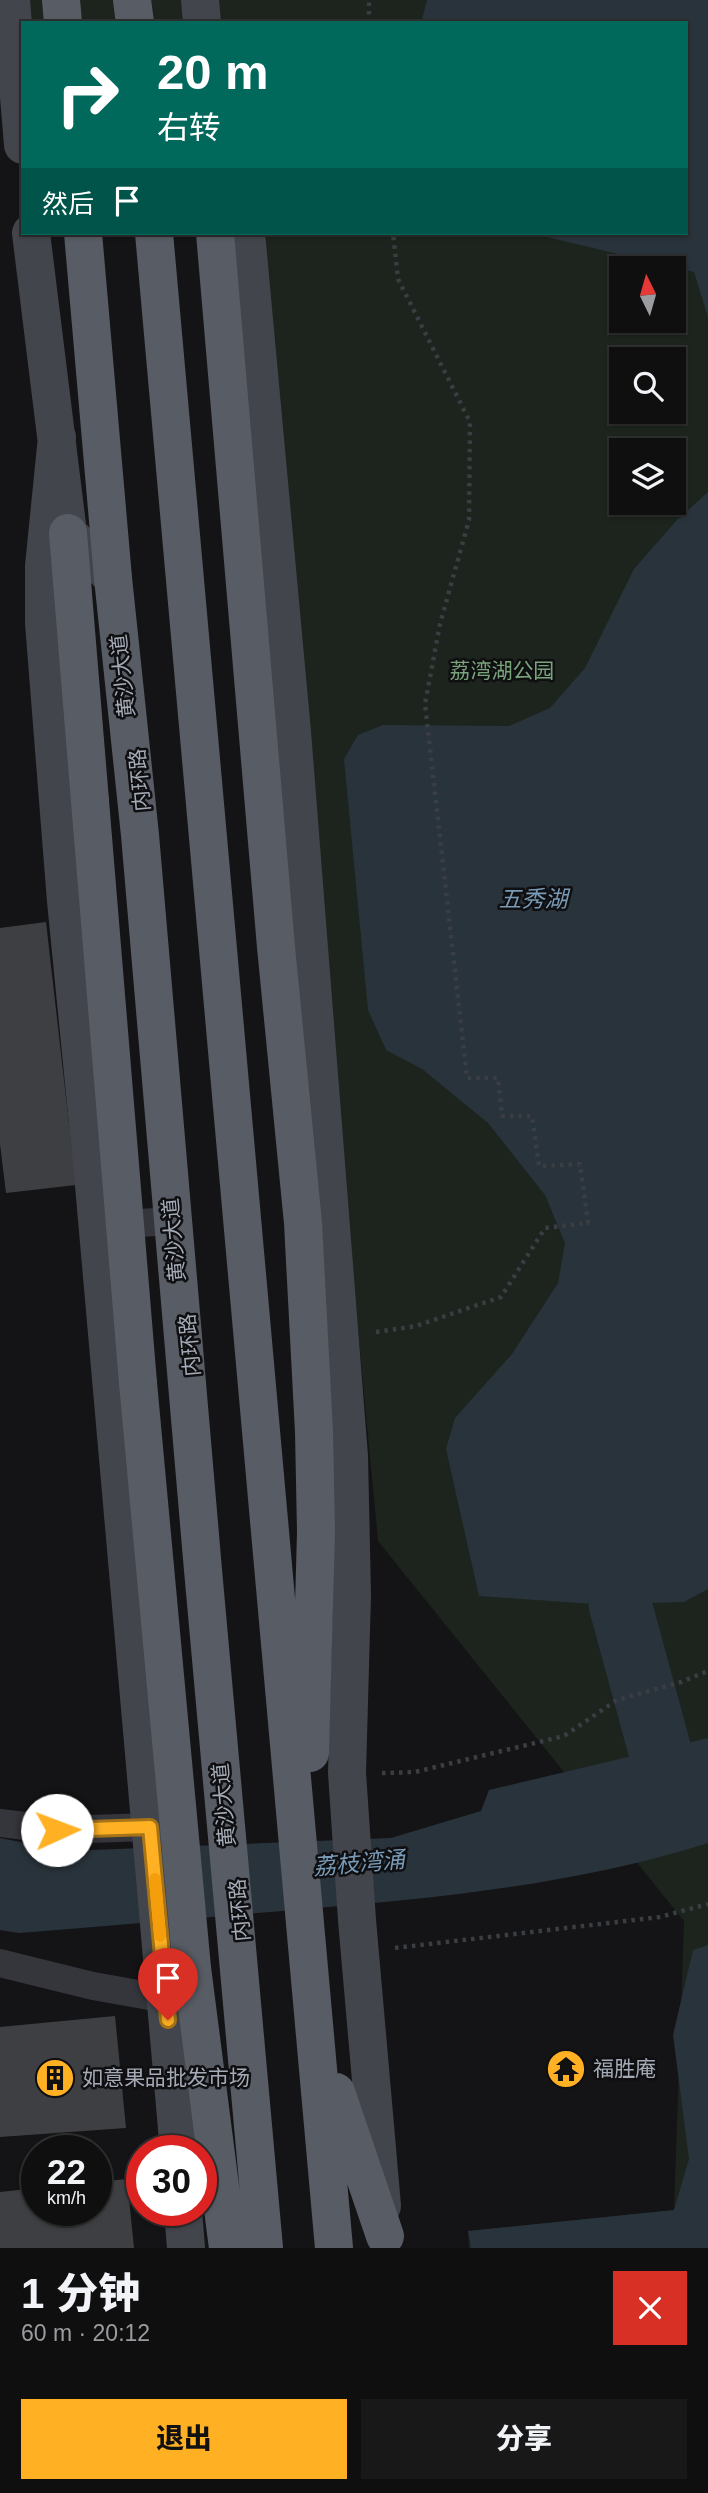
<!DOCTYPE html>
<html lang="zh">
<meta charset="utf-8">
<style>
body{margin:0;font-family:Arial,"Noto Sans SC",sans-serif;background:#181819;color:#f1f3f6;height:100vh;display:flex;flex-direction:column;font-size:26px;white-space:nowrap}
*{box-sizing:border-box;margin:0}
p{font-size:23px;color:#9b9c9f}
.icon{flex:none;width:38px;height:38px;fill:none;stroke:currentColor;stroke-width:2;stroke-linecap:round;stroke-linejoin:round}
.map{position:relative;height:2248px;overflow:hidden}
.sheet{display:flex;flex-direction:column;background:#0f0f10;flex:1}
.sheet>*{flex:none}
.banner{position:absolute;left:21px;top:21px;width:667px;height:214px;border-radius:0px;box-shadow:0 2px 5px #0004,0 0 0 2px #2f2f30;background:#00695c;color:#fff;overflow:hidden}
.needle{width:46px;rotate:355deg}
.fabs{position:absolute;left:609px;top:256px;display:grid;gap:14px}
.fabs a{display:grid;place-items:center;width:77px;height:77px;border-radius:0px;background:#0f0f10;box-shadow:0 2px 5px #0004,0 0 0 2px #2f2f30;font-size:35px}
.speed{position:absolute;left:21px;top:2135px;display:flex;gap:14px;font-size:35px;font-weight:700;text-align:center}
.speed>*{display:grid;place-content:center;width:91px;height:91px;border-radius:50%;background:#0f0f10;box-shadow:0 2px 5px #0004,0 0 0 2px #2f2f30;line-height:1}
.speed small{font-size:18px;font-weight:400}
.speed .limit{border:10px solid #d22;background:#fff;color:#111}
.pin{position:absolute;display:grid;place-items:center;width:60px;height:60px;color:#fff;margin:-72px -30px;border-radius:50% 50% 50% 0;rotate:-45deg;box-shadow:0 0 7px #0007}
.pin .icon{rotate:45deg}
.me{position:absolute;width:77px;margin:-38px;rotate:88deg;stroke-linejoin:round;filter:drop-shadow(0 0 5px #0008)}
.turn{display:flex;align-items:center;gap:24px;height:147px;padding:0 21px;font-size:32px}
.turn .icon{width:91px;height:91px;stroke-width:2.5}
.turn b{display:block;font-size:49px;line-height:60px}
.then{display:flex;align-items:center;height:66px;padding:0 21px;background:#0003;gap:14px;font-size:26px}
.round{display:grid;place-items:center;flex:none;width:74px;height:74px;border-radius:0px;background:#181819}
.summary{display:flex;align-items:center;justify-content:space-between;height:119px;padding:0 21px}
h1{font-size:42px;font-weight:800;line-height:52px}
.primary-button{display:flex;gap:14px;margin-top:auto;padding:14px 21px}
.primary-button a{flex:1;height:80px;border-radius:0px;background:#ffb123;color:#111;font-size:28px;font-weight:800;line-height:80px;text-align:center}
.primary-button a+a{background:#181819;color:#f1f3f6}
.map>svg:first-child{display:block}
</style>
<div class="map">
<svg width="708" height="2248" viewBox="0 0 708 2248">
<rect width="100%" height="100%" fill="#141416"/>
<path fill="#1c241d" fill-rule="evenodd" d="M0,0H708V2248H469L468,2231L674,2210L684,1921L378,1541L254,233H686V23H23ZM621,268H674V320H621ZM621,359H674V411H621ZM621,450H674V502H621Z"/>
<path fill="#29333b" d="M427,0H708V317L694,272L530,233H686V23H421Z
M708,492V1589L684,1602L620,1604H594L479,1596L446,1449L455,1418L512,1354L558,1283L565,1243L545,1195L488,1123L422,1069L386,1050L368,1010L344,759L358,735L383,725L509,726L550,708L585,668L634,569L676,521Z
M708,1738V1843C578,1884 441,1898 305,1909C210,1917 115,1925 19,1933L0,1930V1838L66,1851L391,1838L481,1811L489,1790Z
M708,1945V2248H471L468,2231L674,2210L689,2159L673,2035L693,1950Z"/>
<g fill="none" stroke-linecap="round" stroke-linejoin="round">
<path stroke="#29333b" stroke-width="63" d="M620,1604L669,1784"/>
</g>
<path fill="#3e3f43" d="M46,922L76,1185L6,1193L0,1144V928Z
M115,2016L126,2128L0,2137V2027Z
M127,2179L134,2248H0V2192L37,2188V2210H96V2182Z"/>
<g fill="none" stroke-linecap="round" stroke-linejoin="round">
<path stroke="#3a3d42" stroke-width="4.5" stroke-dasharray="3.5 5" stroke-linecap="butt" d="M369,23V0
M376,1332L416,1326L501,1297L545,1228L588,1223L580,1164L539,1166L532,1116H502L498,1078H467L425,704L440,624L469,520L470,422L398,279L393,233
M382,1773L415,1772L564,1736L617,1700L681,1682L708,1671
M395,1948L660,1917L708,1904"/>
<path stroke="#34363b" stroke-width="28" d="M106,1225L173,1221
M0,1823L57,1830L150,1827
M0,1963L93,1986L166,1999"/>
<path stroke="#42454b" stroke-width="38" d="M11,0L23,145
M200,0L202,23
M31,233L68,533L113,578
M246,233L292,732L349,1456L352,1595L347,1773L357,1920L382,2206
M57,437L44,566V623L66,901L93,1174L179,2151
M183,2210L186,2248"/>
<path stroke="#585c64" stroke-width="38" d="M61,0L63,23
M132,0L135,23
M83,233L113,578L140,835L203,1570L264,2248
M154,233L334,2248
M215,233L276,947L303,1223L314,1432L316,1532L310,1753
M68,533L90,801
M138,1383L192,1968L228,2248
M336,2092L385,2236"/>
<path stroke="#585c64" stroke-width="38" d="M90,801L138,1383"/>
</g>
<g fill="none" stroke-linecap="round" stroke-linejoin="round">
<g stroke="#a67317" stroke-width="18">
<path id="route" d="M57,1830L150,1827L168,2020"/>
</g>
<use href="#route" stroke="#ffb123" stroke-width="12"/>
<path stroke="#f59e0b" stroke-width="12" d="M155,1879L160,1936"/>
</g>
<defs>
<g id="temple-disc" transform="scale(2.0125)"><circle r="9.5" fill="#ffb123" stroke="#0f0f11"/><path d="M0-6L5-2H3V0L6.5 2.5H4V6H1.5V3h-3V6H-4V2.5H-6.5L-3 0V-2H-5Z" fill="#111"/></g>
<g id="building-disc" transform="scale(2.0125)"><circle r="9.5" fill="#ffb123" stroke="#0f0f11"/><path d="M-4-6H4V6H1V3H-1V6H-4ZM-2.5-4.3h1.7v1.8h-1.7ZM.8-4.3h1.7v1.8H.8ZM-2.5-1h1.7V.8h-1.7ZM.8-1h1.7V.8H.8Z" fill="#111"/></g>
</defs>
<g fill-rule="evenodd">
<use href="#temple-disc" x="566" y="2069"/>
<use href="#building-disc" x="55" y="2078"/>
</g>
<g text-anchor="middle" stroke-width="5" stroke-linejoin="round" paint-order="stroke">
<g font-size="21" fill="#79a47b" stroke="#0f0f11">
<text x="502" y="678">荔湾湖公园</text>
</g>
<g font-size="21" fill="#a4abb7" stroke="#0f0f11">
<text transform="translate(123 676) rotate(-96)" y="7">黄沙大道</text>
<text transform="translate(140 780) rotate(-95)" y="7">内环路</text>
<text transform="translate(174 1240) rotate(-95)" y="7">黄沙大道</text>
<text transform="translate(190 1345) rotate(-95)" y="7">内环路</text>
<text transform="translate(224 1805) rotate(-95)" y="7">黄沙大道</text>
<text transform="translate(240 1910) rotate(-95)" y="7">内环路</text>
</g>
<g font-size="21" fill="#a4abb7" stroke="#0f0f11" text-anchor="start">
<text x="593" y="2076">福胜庵</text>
<text x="82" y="2085">如意果品批发市场</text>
</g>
<g font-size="23" font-style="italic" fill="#789ab6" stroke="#0f0f11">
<text x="533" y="907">五秀湖</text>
<text transform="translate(359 1863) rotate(-5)" y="8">荔枝湾涌</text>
</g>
</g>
</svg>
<div class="fabs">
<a><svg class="needle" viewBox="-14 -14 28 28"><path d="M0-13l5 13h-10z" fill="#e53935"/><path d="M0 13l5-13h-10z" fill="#9b9c9f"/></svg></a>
<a><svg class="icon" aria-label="search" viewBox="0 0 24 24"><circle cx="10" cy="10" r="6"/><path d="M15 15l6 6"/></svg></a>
<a><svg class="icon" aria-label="layers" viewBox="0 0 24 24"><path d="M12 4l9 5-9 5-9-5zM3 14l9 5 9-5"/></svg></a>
</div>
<div class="speed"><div>22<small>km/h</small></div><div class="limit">30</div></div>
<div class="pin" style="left:168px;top:2020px;background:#d93025"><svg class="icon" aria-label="arrive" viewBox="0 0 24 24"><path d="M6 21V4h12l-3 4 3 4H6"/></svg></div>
<svg class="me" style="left:57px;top:1830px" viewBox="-20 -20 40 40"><circle r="19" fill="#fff"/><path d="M0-13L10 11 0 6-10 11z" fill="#ffb123"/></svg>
<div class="banner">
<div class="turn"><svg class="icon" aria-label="right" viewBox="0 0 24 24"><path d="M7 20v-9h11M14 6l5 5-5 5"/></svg><div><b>20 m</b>右转</div></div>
<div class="then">然后<svg class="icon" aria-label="arrive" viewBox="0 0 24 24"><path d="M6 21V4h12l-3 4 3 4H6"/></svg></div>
</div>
</div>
<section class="sheet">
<div class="summary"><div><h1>1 分钟</h1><p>60 m · 20:12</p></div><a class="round" style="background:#d93025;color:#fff"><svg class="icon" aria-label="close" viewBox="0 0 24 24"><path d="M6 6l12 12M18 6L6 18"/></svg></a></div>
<div class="primary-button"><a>退出</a><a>分享</a></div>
</section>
